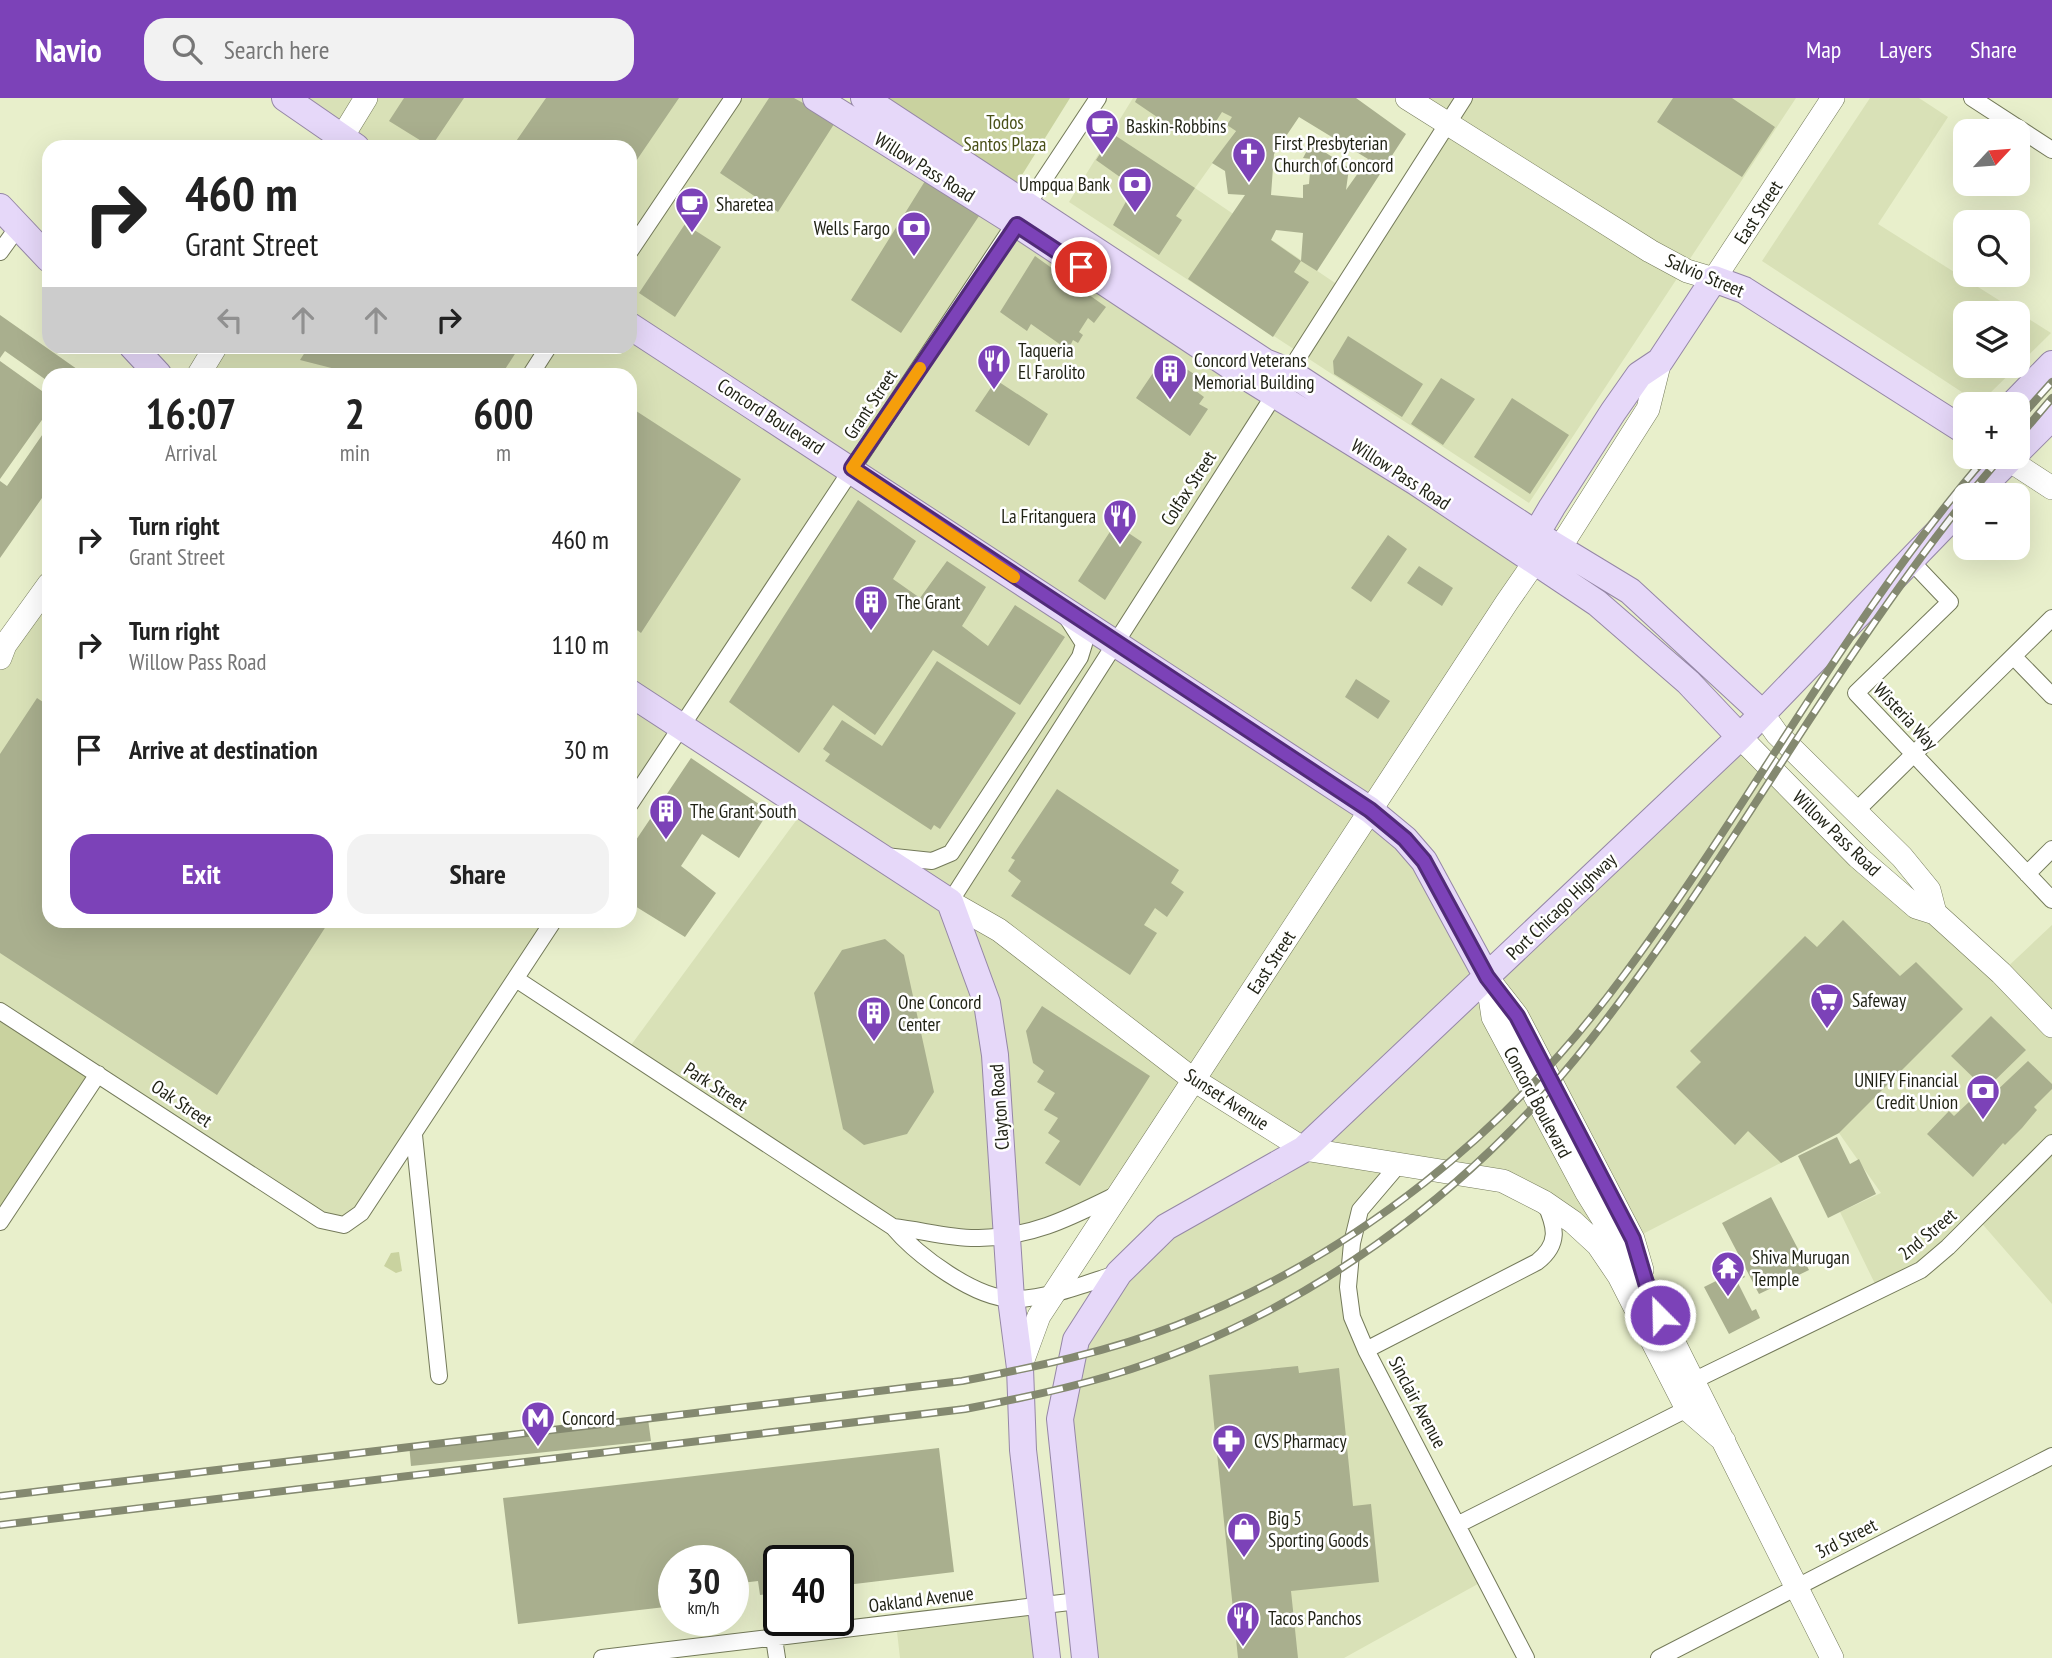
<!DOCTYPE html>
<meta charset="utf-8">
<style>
body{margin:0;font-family:"PT Sans Narrow",sans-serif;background:#f2f2f2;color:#222;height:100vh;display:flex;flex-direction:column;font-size:26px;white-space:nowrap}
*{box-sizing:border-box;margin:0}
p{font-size:23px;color:#767676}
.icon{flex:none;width:38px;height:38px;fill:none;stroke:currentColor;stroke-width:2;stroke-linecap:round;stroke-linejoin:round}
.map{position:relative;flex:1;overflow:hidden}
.drawer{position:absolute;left:42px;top:270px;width:595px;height:560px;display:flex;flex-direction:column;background:#fff;border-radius:21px;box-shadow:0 7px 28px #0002}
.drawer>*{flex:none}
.top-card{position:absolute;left:42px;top:42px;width:595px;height:214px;border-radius:21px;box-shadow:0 7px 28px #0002;background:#fff;color:#222;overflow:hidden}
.needle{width:46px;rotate:64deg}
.controls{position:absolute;left:1953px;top:21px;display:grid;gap:14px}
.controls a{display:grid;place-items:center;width:77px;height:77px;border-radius:14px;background:#fff;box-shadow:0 7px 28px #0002;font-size:35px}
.speed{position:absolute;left:658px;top:1447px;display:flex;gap:14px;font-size:35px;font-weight:700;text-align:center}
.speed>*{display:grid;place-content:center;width:91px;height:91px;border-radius:50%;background:#fff;box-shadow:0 7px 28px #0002;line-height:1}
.speed small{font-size:18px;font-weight:400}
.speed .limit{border:4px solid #111;border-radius:10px;background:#fff;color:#111}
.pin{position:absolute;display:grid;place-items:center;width:60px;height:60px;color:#fff;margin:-30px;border:4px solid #fff;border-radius:50%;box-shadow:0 2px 7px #0007}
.me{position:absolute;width:77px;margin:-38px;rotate:337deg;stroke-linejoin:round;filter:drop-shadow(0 0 5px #0008)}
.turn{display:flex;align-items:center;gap:24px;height:147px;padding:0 28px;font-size:32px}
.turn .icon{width:91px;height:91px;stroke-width:2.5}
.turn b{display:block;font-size:49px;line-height:60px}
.lanes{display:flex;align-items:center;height:66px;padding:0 28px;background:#0003;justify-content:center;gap:35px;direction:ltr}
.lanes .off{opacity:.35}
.eta{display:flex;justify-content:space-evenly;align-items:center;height:119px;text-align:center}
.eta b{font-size:42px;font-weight:800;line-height:49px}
.action{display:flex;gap:14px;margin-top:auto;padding:14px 28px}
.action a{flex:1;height:80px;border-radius:21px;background:#7c42b8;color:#fff;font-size:28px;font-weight:800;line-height:80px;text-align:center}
.action a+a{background:#f2f2f2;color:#222}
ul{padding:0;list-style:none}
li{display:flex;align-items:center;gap:21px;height:105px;padding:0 28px}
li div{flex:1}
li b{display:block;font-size:26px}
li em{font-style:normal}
header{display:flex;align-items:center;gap:42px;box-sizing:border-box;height:98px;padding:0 35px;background:#7c42b8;color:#fff}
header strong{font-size:33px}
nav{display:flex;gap:38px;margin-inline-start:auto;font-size:24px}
.search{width:490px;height:63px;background:#f2f2f2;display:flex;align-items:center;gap:18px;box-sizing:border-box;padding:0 24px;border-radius:21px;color:#767676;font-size:26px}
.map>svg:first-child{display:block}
</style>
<header>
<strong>Navio</strong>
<div class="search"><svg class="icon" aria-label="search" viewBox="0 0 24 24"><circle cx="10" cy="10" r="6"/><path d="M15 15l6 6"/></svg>Search here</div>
<nav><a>Map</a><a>Layers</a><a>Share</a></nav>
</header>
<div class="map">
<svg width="2052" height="1560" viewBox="0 0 2052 1560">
<rect width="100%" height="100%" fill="#e8efcb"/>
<path fill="#d9e1b7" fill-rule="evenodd" d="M285,0H816L1534,465L1370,712L1405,741L1487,879L1740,639L2001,875L2052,827V1206L1978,1121L1879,1194L1840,1114L1881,1095L1839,1035L1633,1141L1598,1147L1521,1091L1400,1065L1360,1112L1352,1219L1485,1482L1344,1560H1085L1067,1276L1119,1175L1304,1051L1194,982L1120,1095L1007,1138L893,1129L626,954L806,709L681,628L630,706V276H200L217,249L630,248V49H336Z
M1133,0H1259L1195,90L1341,189L1446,26L1408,0H1796L1529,405L1069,104Z
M1870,0H1919L1948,19L1878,126L2051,235L1983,302L1971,300L1762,163ZM1965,215H2018V268H1965Z
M49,487V822L554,823L344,1127L321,1122L0,914V560Z
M1041,1508L1047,1560H900L896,1525Z"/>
<path fill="#c9d29f" d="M885,0H1070L1017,85Z
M0,914L98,976L0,1124Z
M399,1154L402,1173L396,1175L384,1168L391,1155Z"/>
<path fill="#a9af8e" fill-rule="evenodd" d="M404,0H464L431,49L389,23Z
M546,0H679L630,72V49H512Z
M769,0H794L836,23L778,114L720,75Z
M1137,0H1356L1406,36L1317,173L1301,163L1303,135L1276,132L1271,142L1301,163L1294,174L1309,184L1273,239L1188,181L1245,97L1228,96L1225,73L1212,65L1236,33L1227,27L1232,19L1222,14L1211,31L1194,19L1182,36L1135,4ZM1299,19L1368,61L1346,92L1349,70L1311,45L1303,60L1311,61L1309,86L1303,87V100L1271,97L1274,56Z
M1673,0H1732L1775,29L1742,79L1657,24Z
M1113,36L1195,90L1176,118L1182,122L1159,157L1113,127L1134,89L1096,62Z
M925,83L979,118L901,235L851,202Z
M685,126L721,149L675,219L639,195Z
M1035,158L1106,209L1094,225L1088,220L1079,234L1083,237L1078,245L1073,242L1068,252L1031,226L1027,233L1000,214Z
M0,217L84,276H49V284L5,253L0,260Z
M1348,238L1423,286L1402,319L1334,276L1333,263Z
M309,248H520L502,276H355L300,262Z
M0,263L49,298V312L0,381Z
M1182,268L1200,280L1192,290L1204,299L1199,306L1208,311L1190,338L1136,300L1153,275L1170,286Z
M1441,280L1475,301L1443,347L1411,326Z
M996,282L1048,316L1029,348L975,313Z
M1512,300L1569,337L1530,396L1474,359Z
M630,309L741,381L641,535L630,527Z
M49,327V390L0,460V383L7,388Z
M858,402L916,443L893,481L920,500L947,463L986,489L962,528L988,548L1015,507L1065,539L1020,607L933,552L875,637L833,607L799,655L729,604Z
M1115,426L1142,444L1105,502L1078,483Z
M1388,437L1407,451L1371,504L1351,490Z
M1419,468L1453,490L1442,508L1407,485Z
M937,563L1016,615L940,731L934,727L931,732L825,663L830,656L823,651L842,622L882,648Z
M1356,581L1390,603L1378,621L1345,599Z
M37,600L49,608V822H330L217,997L0,855V656Z
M691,660L769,713L739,760L702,736L681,768L716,795L685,839L630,805V751Z
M1057,691L1179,772L1171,785L1184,794L1167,819L1155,810L1144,827L1157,835L1130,877L1011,798L1021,783L1008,773L1015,762L1011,760Z
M1843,822L1900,878L1916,864L1963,911L1839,1035L1781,1065L1748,1033L1735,1047L1676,989L1701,964L1690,953L1805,838L1817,849Z
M885,841L904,857L934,994L907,1036L864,1047L843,1031L814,895L842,852Z
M1042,908L1150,978L1080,1088L1045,1065L1060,1043L1048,1035L1058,1020L1044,1012L1055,995L1037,984L1044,973L1033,965L1026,933Z
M1991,918L2026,952L1985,992L1991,998L2028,963L2052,986V991L2034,1009L2037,1012L2022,1030L2005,1047L2003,1045L1973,1079L1927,1036L1949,1013L1954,1018L1984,990L1951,958Z
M1837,1039L1850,1066L1859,1061L1876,1096L1828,1120L1798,1058Z
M1771,1099L1809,1172L1759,1196L1722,1125Z
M1740,1171L1745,1179L1737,1183L1752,1213L1756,1211L1760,1220L1729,1236L1704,1189Z
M1298,1268L1299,1275L1339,1270L1353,1408L1371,1406L1379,1484L1291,1493L1298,1560H1238L1209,1277Z
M648,1321L651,1343L411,1368L409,1346Z
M939,1350L954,1474L838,1488V1463H779V1495L760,1497L758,1483L733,1486V1463H674V1508L518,1526L503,1400Z"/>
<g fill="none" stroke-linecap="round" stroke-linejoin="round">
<g stroke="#747a5a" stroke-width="18">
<path id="street" d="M1972,0L2052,52
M630,153L733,0
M0,154L18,129
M531,276L549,248
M1910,462L1950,504L1856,595L2052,802
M2014,559L2052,598
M630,706L1098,0
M1857,712L2052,520
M885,758L932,763L951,755L1080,559L1084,546L1066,518
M2027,776L2052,751
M950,804L1464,0
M516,881L893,1129C917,1157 976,1202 1015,1201C1051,1200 1084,1186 1119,1175
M0,913L321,1122L344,1127L361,1115L554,822
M414,1037L439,1278
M1400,1065L1360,1112L1352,1145L1348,1189L1352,1219L1366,1252L1526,1560
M0,1124L98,976
M893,1129C922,1132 950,1141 979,1140C1034,1139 1071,1119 1118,1096
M1366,1252L1537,1164C1560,1146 1556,1129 1545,1105
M1693,1283L1921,1172L1948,1149L2052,1045
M1459,1426L1687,1311
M774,1540L777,1560
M602,1560L1078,1503
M1659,1560L2052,1358"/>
</g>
<g stroke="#747a5a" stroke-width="24">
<path id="secondary" d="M1407,0L1650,153L1687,173L1714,181L1833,0
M336,49L366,0
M199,276L216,248
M2009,362L2052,390
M0,560L5,547L49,486
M1762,615L1777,636L1902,759L1929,792L1935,815
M1740,639L1858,759L1916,809L1935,815L2001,875L2052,928
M950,804L999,832L1194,982L1304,1051L1503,1083L1544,1104L1573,1124L1598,1147L1619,1178L1687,1311L1724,1343
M1487,879L1493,919L1587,1095L1649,1195L1832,1560
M1489,882L1517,918L1633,1141L1642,1172
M1020,1270L1039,1218L1507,504L1534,465L1561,448L1648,311L1660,263"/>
</g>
<g stroke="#9587a6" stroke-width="28">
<path id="primary" d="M285,0L356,49
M816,0L1017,126L1250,281L1416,384L1597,505L1688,584L1740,639
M864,0L1265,264L1288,273L1536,436L1630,493L1762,615
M0,109L49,161
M630,228L1370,712L1405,741L1424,763L1487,879
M132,248L158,276
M2013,306L2052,266
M2018,353L2052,319
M1974,397L2012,359
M1535,452L1536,436L1552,409L1613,314L1639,277L1660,263L1714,181L1744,192L1965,333
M630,595L950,804L987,905L995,957L1011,1201L1020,1270L1023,1352L1047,1560
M1085,1560L1060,1321L1076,1242L1119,1175L1166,1129L1304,1051L1740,639L1965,406"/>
</g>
<use href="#street" stroke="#fff" stroke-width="16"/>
<use href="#secondary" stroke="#fff" stroke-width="23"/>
<use href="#primary" stroke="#e6d8f9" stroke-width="26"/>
<g stroke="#848970" stroke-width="8">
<path id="rail" d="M2018,322L2052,284
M2018,340L2052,300
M1969,397L2001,359
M0,1398L962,1283C1035,1269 1108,1254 1177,1227C1358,1156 1509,1033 1624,877C1750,708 1848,519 1986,359
M0,1427L965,1311C1013,1302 1061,1292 1109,1278C1300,1221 1470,1097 1592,940C1727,768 1828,573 1965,402"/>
</g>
<use href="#rail" stroke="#fff" stroke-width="5" stroke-dasharray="16" stroke-linecap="butt"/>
</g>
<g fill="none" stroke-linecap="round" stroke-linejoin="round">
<g stroke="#512b78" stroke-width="18">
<path id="route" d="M1081,169L1017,127L852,370L1370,712L1405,741L1424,763L1487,879L1517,918L1633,1141L1649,1195L1660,1217"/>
</g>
<use href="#route" stroke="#7c42b8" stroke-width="12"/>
<path stroke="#f59e0b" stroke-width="12" d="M920,270L852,370L1014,479"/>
</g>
<defs>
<g id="cafe-pin" transform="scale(1.75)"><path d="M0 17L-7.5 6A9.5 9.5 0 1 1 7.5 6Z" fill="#7c42b8" stroke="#fff"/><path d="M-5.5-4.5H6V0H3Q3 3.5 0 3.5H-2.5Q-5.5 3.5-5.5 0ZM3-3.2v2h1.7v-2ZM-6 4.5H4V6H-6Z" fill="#fff"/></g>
<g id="church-pin" transform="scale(1.75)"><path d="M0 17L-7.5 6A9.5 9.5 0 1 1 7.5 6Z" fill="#7c42b8" stroke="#fff"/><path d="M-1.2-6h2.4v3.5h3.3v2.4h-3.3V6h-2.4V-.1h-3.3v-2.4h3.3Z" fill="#fff"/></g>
<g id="bank-pin" transform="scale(1.75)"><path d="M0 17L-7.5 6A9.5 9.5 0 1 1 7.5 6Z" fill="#7c42b8" stroke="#fff"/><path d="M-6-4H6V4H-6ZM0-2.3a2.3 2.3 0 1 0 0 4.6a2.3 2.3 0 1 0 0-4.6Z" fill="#fff"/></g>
<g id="restaurant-pin" transform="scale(1.75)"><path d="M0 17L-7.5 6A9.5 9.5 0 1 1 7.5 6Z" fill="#7c42b8" stroke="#fff"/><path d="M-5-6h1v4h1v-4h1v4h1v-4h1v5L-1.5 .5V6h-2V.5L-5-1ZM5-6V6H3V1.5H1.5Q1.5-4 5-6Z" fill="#fff"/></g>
<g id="building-pin" transform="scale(1.75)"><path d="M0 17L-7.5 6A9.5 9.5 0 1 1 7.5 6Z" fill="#7c42b8" stroke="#fff"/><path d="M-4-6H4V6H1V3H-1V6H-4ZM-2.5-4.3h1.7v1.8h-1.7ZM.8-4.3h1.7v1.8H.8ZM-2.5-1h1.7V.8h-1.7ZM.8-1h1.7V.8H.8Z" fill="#fff"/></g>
<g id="supermarket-pin" transform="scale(1.75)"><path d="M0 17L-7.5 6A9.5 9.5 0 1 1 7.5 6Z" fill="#7c42b8" stroke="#fff"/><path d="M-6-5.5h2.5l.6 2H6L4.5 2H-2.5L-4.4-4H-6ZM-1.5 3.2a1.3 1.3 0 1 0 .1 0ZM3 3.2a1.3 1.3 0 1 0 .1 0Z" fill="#fff"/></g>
<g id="temple-pin" transform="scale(1.75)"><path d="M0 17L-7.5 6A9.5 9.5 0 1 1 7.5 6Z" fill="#7c42b8" stroke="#fff"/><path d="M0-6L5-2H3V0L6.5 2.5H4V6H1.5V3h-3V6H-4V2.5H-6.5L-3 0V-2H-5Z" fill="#fff"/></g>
<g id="metro-pin" transform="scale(1.75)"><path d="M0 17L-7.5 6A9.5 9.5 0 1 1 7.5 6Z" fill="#7c42b8" stroke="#fff"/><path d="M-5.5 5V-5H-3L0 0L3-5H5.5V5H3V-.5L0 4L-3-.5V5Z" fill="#fff"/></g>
<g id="pharmacy-pin" transform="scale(1.75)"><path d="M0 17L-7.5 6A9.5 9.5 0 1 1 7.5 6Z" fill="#7c42b8" stroke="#fff"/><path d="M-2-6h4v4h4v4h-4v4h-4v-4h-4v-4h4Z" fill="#fff"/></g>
<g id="shop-pin" transform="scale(1.75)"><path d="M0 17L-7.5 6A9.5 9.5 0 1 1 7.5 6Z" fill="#7c42b8" stroke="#fff"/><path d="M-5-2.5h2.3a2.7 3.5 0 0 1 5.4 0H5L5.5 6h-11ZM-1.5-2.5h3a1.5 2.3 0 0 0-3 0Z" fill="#fff"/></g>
</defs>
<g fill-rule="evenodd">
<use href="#cafe-pin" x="1102" y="28"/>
<use href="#church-pin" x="1249" y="56"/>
<use href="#bank-pin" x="1135" y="86"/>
<use href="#cafe-pin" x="692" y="106"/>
<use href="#bank-pin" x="914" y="130"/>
<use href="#restaurant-pin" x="994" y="263"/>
<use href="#building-pin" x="1170" y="273"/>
<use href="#restaurant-pin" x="1120" y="418"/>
<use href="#building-pin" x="871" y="504"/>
<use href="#building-pin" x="666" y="713"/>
<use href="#supermarket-pin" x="1827" y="902"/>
<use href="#building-pin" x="874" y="915"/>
<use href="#bank-pin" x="1983" y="993"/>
<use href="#temple-pin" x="1728" y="1170"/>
<use href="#metro-pin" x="538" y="1320"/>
<use href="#pharmacy-pin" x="1229" y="1343"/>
<use href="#shop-pin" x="1244" y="1431"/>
<use href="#restaurant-pin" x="1243" y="1520"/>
</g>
<g text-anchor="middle" stroke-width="5" stroke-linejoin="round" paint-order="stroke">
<g font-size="19" fill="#495017" stroke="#fff">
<text x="1005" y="31">Todos<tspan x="1005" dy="22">Santos Plaza</tspan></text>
</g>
<g font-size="19" fill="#1f2114" stroke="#fff" text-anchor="start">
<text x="1126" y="35">Baskin-Robbins</text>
<text x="1274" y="52">First Presbyterian<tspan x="1274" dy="22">Church of Concord</tspan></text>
<text x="1110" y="93" text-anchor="end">Umpqua Bank</text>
<text x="716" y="113">Sharetea</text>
<text x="890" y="137" text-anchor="end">Wells Fargo</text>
<text x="1018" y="259">Taqueria<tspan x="1018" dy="22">El Farolito</tspan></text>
<text x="1194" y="269">Concord Veterans<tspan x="1194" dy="22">Memorial Building</tspan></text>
<text x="1096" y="425" text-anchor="end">La Fritanguera</text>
<text x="896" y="511">The Grant</text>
<text x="690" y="720">The Grant South</text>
<text x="1852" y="909">Safeway</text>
<text x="898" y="911">One Concord<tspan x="898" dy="22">Center</tspan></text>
<text x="1958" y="989" text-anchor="end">UNIFY Financial<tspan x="1958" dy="22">Credit Union</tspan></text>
<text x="1752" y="1166">Shiva Murugan<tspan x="1752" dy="22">Temple</tspan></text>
<text x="562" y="1327">Concord</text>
<text x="1254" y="1350">CVS Pharmacy</text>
<text x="1268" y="1427">Big 5<tspan x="1268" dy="22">Sporting Goods</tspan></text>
<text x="1268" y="1527">Tacos Panchos</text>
</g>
<g font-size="19" fill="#1f2114" stroke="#fff">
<text transform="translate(925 69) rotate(32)" y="7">Willow Pass Road</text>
<text transform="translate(1758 114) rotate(-57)" y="7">East Street</text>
<text transform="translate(1705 177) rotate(23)" y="7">Salvio Street</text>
<text transform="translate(870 306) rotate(-56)" y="7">Grant Street</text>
<text transform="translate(771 318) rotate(33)" y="7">Concord Boulevard</text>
<text transform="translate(1401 376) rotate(33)" y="7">Willow Pass Road</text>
<text transform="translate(1188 390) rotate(-57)" y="7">Colfax Street</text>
<text transform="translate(1906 618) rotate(47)" y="7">Wisteria Way</text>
<text transform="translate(1837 735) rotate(44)" y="7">Willow Pass Road</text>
<text transform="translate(1561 808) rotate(-44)" y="7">Port Chicago Highway</text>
<text transform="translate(1271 864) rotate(-57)" y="7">East Street</text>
<text transform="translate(716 988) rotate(33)" y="7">Park Street</text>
<text transform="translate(1227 1001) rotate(33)" y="7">Sunset Avenue</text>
<text transform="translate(1538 1004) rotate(62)" y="7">Concord Boulevard</text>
<text transform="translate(182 1005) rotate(34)" y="7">Oak Street</text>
<text transform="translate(999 1009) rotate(-94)" y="7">Clayton Road</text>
<text transform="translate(1927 1136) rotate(-40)" y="7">2nd Street</text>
<text transform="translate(1418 1304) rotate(62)" y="7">Sinclair Avenue</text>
<text transform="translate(1846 1440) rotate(-27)" y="7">3rd Street</text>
<text transform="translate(921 1501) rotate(-7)" y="7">Oakland Avenue</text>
</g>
</g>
</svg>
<div class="controls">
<a><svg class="needle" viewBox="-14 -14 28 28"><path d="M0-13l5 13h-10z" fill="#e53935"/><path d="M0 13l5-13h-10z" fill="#767676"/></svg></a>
<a><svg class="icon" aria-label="search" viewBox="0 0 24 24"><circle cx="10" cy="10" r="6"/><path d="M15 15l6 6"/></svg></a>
<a><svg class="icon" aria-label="layers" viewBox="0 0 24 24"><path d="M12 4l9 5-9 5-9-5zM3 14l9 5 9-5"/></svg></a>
<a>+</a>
<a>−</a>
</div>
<div class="speed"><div>30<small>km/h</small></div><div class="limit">40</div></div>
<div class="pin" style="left:1081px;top:169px;background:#d93025"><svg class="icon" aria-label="arrive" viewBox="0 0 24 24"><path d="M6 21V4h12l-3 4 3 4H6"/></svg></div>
<svg class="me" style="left:1660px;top:1217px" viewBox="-20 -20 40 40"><circle r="17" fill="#7c42b8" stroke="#fff" stroke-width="3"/><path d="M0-11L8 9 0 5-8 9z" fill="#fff"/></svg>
<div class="top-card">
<div class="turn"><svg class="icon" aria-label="right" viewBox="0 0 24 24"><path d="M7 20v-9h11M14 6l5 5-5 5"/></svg><div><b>460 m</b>Grant Street</div></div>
<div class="lanes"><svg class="icon off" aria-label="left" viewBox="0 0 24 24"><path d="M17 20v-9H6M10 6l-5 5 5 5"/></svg><svg class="icon off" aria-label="ahead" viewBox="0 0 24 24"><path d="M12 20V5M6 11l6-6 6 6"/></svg><svg class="icon off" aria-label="ahead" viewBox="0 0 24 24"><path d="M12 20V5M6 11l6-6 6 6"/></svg><svg class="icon" aria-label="right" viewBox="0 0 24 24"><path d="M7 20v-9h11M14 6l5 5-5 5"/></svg></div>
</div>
<section class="drawer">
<div class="eta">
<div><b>16:07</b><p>Arrival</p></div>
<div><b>2</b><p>min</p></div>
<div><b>600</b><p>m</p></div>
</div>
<ul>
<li><svg class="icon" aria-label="right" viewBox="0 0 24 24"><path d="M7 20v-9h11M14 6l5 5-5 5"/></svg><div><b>Turn right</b><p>Grant Street</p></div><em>460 m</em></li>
<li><svg class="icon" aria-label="right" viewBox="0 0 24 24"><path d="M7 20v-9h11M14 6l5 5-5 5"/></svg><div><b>Turn right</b><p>Willow Pass Road</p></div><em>110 m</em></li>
<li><svg class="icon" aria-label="arrive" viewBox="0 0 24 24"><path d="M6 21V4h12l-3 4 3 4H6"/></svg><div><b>Arrive at destination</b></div><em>30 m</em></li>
</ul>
<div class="action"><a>Exit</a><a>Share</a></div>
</section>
</div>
